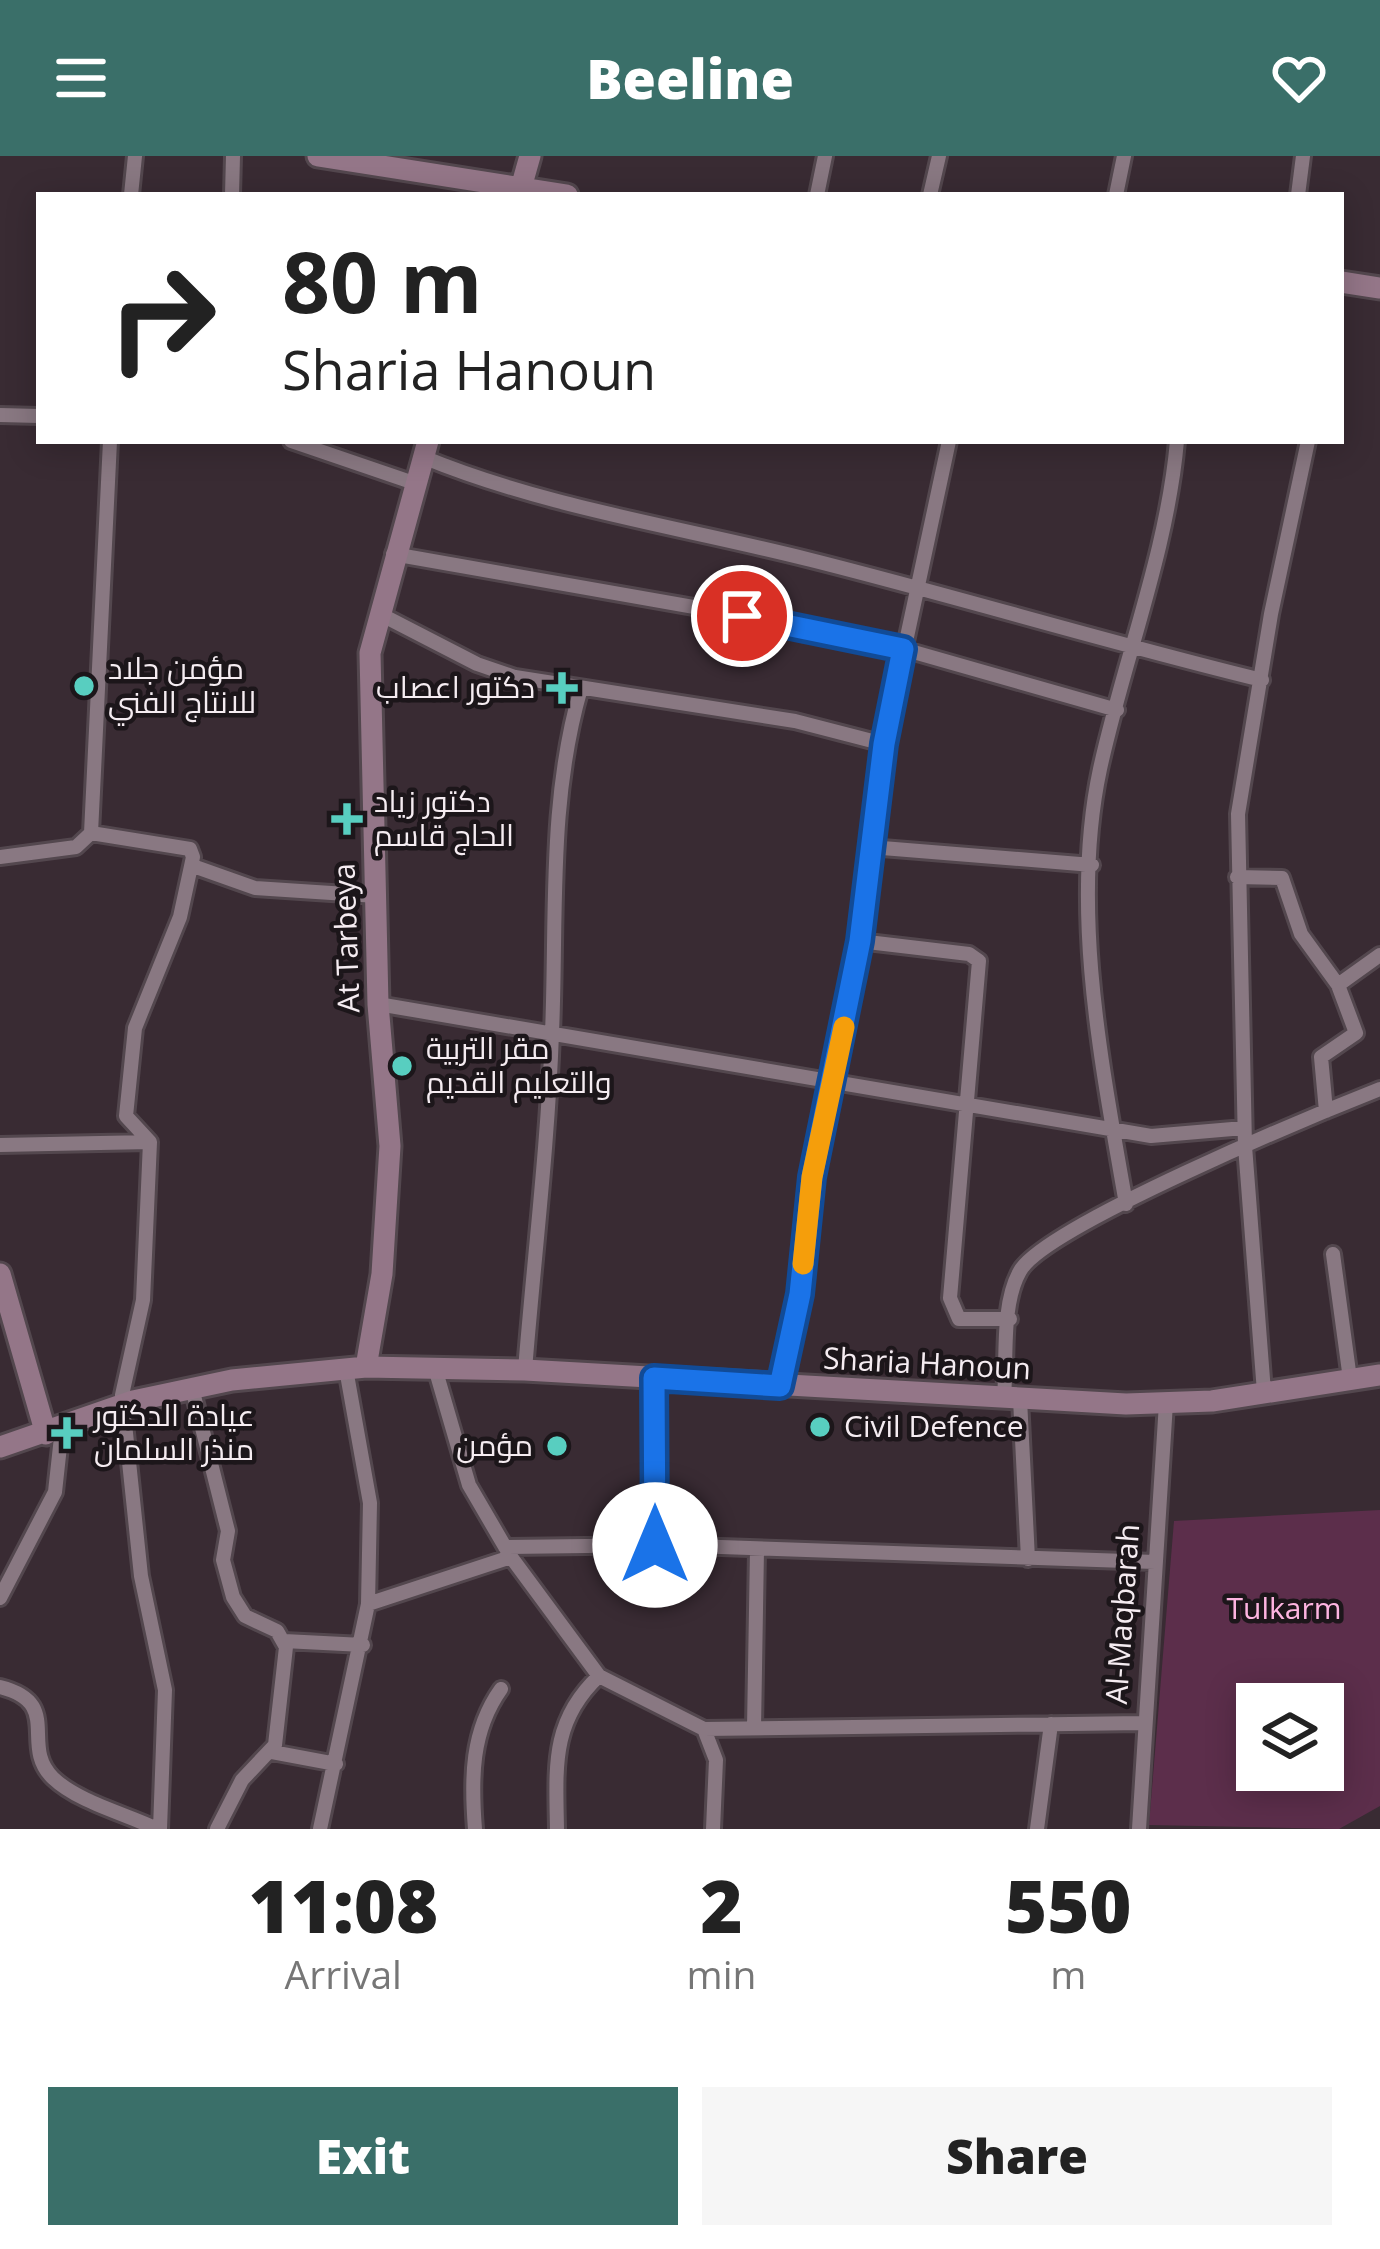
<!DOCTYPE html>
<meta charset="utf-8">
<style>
body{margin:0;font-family:"Open Sans",Cairo,sans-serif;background:#f6f6f6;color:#222;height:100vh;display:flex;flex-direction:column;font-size:45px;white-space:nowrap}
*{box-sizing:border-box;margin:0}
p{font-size:39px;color:#767676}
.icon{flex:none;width:66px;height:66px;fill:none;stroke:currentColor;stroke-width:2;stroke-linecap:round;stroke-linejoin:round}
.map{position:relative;height:1673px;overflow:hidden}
.details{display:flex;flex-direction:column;background:#fff;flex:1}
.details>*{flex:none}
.banner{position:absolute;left:36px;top:36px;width:1308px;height:252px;border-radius:0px;box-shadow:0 6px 30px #0003;background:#fff;color:#222;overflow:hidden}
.buttons{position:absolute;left:1236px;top:1527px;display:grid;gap:24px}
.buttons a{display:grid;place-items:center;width:108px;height:108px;border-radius:0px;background:#fff;box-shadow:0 6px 30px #0003;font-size:60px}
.pin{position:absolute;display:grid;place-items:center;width:102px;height:102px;color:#fff;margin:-51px;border:6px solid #fff;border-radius:50%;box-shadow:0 3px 12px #0007}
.me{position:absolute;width:132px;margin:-66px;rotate:0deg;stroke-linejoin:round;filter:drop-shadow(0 0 9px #0008)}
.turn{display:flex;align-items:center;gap:42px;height:252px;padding:0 48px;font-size:54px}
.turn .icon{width:156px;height:156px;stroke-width:2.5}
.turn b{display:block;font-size:84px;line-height:102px}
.eta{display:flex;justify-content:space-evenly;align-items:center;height:204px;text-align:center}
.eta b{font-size:72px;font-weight:800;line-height:84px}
.cta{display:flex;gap:24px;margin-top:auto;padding:24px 48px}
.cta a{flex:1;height:138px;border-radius:0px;background:#3a6f69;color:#fff;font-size:48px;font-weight:800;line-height:138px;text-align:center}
.cta a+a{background:#f6f6f6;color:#222}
header{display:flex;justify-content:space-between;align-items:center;height:156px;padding:0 48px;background:#3a6f69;color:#fff;font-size:54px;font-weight:800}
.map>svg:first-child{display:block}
</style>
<header><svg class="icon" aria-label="menu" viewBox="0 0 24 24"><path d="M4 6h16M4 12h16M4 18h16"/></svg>Beeline<svg class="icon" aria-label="heart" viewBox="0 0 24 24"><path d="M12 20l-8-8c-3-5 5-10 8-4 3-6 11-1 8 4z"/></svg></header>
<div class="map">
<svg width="1380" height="1673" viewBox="0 0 1380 1673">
<rect width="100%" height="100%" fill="#392b33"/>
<path fill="#5c2e4b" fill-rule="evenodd" d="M1380,1354V1650L1339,1673L1149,1669L1174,1365ZM1257,1548H1323V1614H1257Z"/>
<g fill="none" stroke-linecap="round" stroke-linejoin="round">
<g stroke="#53474e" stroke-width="20">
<path id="street" d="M131,39L135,0
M232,39L233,0
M817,39L825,0
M930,39L939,0
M1116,39L1124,0
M1298,39L1303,0
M0,259L39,260
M291,285L414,327
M423,301C547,352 681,371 811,404C962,442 1110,487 1262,524
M393,398L779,466L903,493L1117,554
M378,457L477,508L515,521L795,565L884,588
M91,677L190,693L193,701L180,761L135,872L126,960L150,986L143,1144L122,1239L141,1420L165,1534L160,1673
M870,691L1092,709
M0,701L76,691L91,677L110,285
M193,710L255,732L377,740
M1237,721L1282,722L1301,778L1338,829
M859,785L969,798L979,805L950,1142L959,1163H1010
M378,848L1151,980L1244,972
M1326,955L1321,901L1356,877L1338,829L1380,799
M0,989L150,986
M1126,1048C1102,910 1070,753 1100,613C1124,503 1167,397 1177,285
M1333,1098L1350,1223
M435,1212L469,1329L511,1401L599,1520L704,1573L716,1604L713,1673
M525,1214C534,1102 548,989 552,877C557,759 548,646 581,532
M654,1222L655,1389
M780,1230L800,1138L812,1021L859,785L884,588L949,285
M192,1232L228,1375L223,1404L233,1441L245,1460L277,1475L286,1491L275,1589L242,1624L217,1673
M1264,1236L1245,990L1238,658L1271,458L1308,285
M1004,1242C1007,1204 1001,1148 1020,1115C1045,1070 1319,957 1380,933
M1020,1243L1028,1403
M505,1391L664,1389L1155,1406
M0,1442L55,1336L62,1272
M368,1448L511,1401
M284,1485L363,1489
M0,1531C64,1547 19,1589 53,1622C78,1646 126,1658 157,1673
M754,1572L757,1394
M704,1573L1142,1567
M272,1596L336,1608
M320,1673L368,1448L370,1347L346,1213
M475,1673C471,1623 471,1575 501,1533
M557,1673C556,1611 551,1565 599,1520
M1037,1673L1051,1568
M1139,1673L1166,1247"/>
</g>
<g stroke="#53474e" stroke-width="27">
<path id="secondary" d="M318,0L567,39
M519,39L530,0
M1341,126L1380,132
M0,1118L46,1278
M366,1211L382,1118L390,990L378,848L370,497L428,285
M0,1291L133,1245L232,1224L366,1211L525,1214L1126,1248L1212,1245L1380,1219"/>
</g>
<use href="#street" stroke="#897882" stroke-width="14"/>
<use href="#secondary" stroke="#947688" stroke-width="21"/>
</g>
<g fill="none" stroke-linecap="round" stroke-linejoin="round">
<g stroke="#114b97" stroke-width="30">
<path id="route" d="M655,1389L654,1222L780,1230L800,1138L812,1021L860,785L884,588L903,493L742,460"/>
</g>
<use href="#route" stroke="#1a73e8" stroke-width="21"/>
<path stroke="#f59e0b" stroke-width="21" d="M803,1108L812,1021L844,871"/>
</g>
<g fill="#58cec0" stroke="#1c161a" stroke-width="4.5">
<circle cx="84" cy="530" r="12"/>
<path d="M556 514h12v12h12v12h-12v12h-12v-12h-12v-12h12z"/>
<path d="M341 645h12v12h12v12h-12v12h-12v-12h-12v-12h12z"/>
<circle cx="402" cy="910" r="12"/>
<circle cx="820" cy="1271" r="12"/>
<path d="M61 1259h12v12h12v12h-12v12h-12v-12h-12v-12h12z"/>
<circle cx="557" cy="1290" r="12"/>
</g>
<g text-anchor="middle" stroke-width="9" stroke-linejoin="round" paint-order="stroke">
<g font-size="30" fill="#f5ecf1" stroke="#1c161a" text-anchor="start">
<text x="108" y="523">مؤمن جلاد<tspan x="108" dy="34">للانتاج الفني</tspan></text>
<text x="535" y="542" text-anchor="end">دكتور اعصاب</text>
<text x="374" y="656">دكتور زياد<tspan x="374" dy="34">الحاج قاسم</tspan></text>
<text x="426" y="903">مقر التربية<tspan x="426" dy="34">والتعليم القديم</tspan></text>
<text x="94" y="1270">عيادة الدكتور<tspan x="94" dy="34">منذر السلمان</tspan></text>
<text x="844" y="1281">Civil Defence</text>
<text x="533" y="1300" text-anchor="end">مؤمن</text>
</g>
<g font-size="30" fill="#f5ecf1" stroke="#1c161a">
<text transform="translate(347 782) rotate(-92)" y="10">At Tarbeya</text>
<text transform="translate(927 1208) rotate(3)" y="10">Sharia Hanoun</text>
<text transform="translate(1123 1458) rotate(-86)" y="10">Al-Maqbarah</text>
</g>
<g font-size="30" fill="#fdb4e0" stroke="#1c161a">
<text x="1284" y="1463">Tulkarm</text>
</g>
</g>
</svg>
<div class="buttons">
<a><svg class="icon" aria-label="layers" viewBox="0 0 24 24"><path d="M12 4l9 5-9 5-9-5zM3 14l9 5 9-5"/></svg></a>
</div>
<div class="pin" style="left:742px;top:460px;background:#d93025"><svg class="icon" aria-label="arrive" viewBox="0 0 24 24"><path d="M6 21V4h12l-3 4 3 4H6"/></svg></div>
<svg class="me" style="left:655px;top:1389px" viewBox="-20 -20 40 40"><circle r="19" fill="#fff"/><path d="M0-13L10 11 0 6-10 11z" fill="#1a73e8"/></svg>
<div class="banner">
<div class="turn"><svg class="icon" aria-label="right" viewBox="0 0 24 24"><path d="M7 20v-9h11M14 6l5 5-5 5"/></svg><div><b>80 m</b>Sharia Hanoun</div></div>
</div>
</div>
<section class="details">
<div class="eta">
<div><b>11:08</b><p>Arrival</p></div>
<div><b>2</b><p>min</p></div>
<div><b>550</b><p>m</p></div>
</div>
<div class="cta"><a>Exit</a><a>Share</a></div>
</section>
